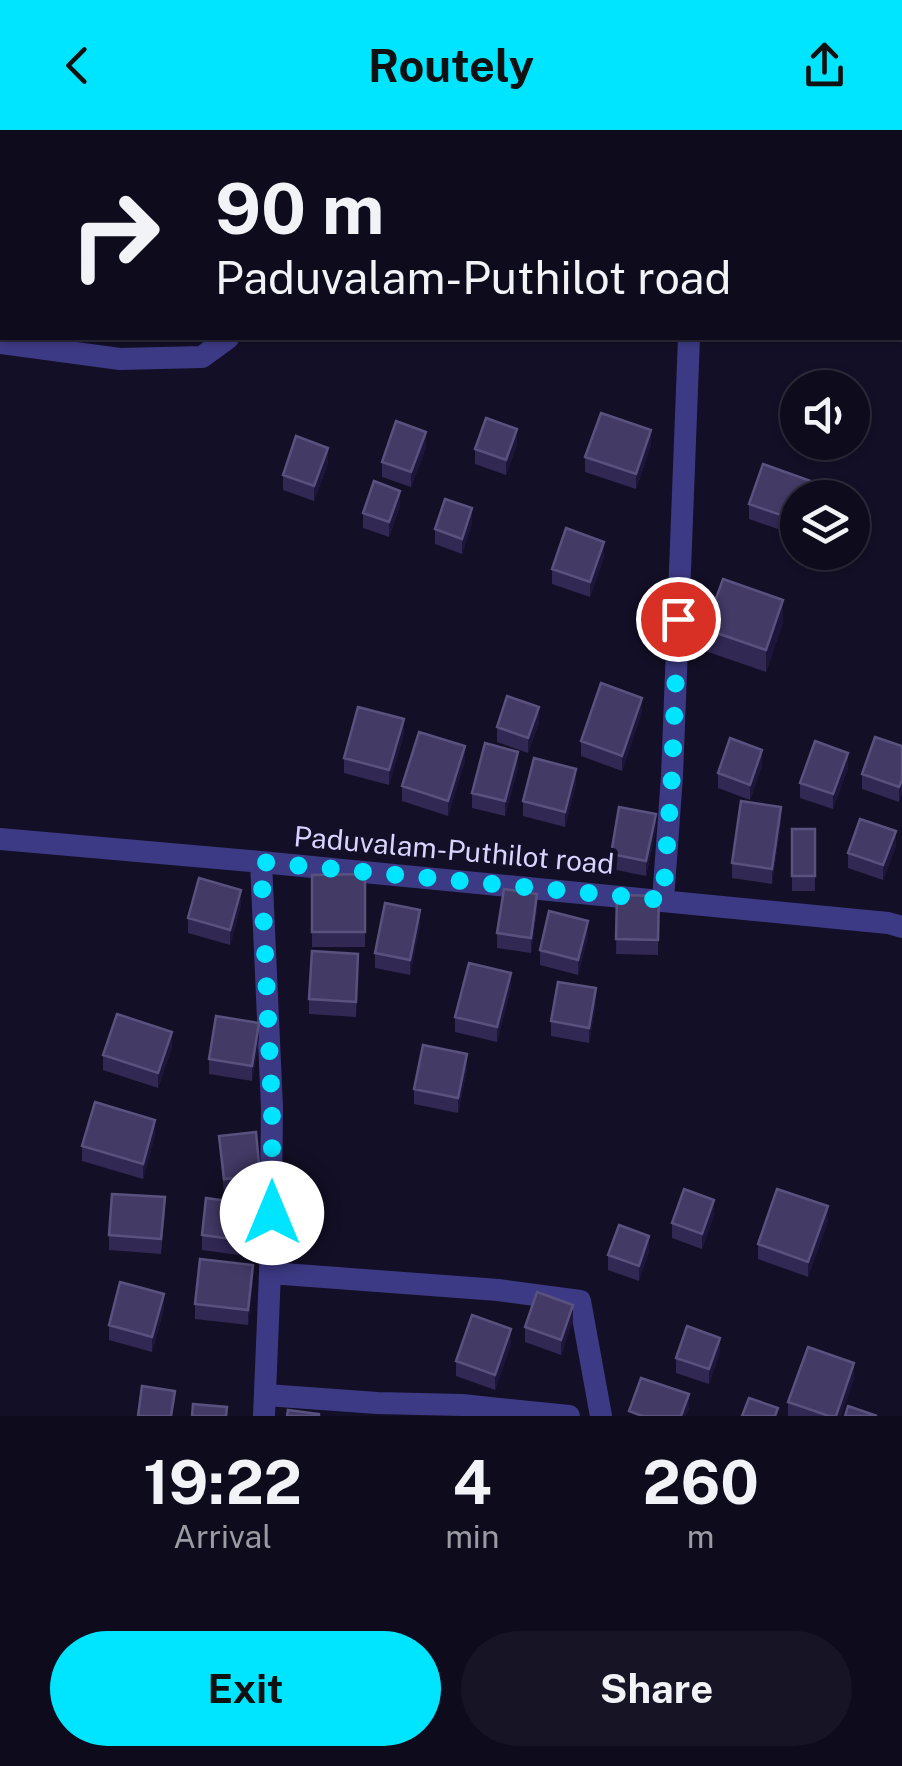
<!DOCTYPE html>
<style>
body{margin:0;font-family:"Public Sans",sans-serif;background:#171425;color:#f1f3f6;height:100vh;display:flex;flex-direction:column;font-size:38px;white-space:nowrap}
*{box-sizing:border-box;margin:0}
p{font-size:32px;color:#9b9ba3}
.icon{flex:none;width:55px;height:55px;fill:none;stroke:currentColor;stroke-width:2;stroke-linecap:round;stroke-linejoin:round}
.map{position:relative;height:1286px;overflow:hidden}
.sheet{display:flex;flex-direction:column;background:#0e0b1c;flex:1}
.sheet>*{flex:none}
.banner{position:absolute;left:0px;top:0px;width:902px;height:210px;box-shadow:0 2px 8px #0004,0 0 0 2px #2e2b3b;background:#0e0b1c;color:#f1f3f6;overflow:hidden}
.fabs{position:absolute;left:780px;top:240px;display:grid;gap:20px}
.fabs a{display:grid;place-items:center;width:90px;height:90px;border-radius:50%;background:#0e0b1c;box-shadow:0 2px 8px #0004,0 0 0 2px #2e2b3b;font-size:50px}
.pin{position:absolute;display:grid;place-items:center;width:85px;height:85px;color:#fff;margin:-42px;border:5px solid #fff;border-radius:50%;box-shadow:0 2px 10px #0007}
.me{position:absolute;width:110px;margin:-55px;rotate:0deg;stroke-linejoin:round;filter:drop-shadow(0 0 8px #0008)}
.turn{display:flex;align-items:center;gap:35px;height:210px;padding:0 50px;font-size:45px}
.turn .icon{width:130px;height:130px;stroke-width:2.5}
.turn b{display:block;font-size:70px;line-height:85px}
.eta{display:flex;justify-content:space-evenly;align-items:center;height:170px;text-align:center}
.eta b{font-size:60px;font-weight:700;line-height:70px}
.primary-button{display:flex;gap:20px;margin-top:auto;padding:20px 50px}
.primary-button a{flex:1;height:115px;border-radius:60px;background:#00e5ff;color:#111;font-size:40px;font-weight:700;line-height:115px;text-align:center}
.primary-button a+a{background:#171425;color:#f1f3f6}
header{display:flex;justify-content:space-between;align-items:center;height:130px;padding:0 50px;background:#00e5ff;color:#111;font-size:45px;font-weight:700}
.map>svg:first-child{display:block}
</style>
<header><svg class="icon" aria-label="back" viewBox="0 0 24 24"><path d="M15 5l-7 7 7 7"/></svg>Routely<svg class="icon" aria-label="share" viewBox="0 0 24 24"><path d="M12 15V3M7 8l5-5 5 5M5 13v7h14v-7"/></svg></header>
<div class="map">
<svg width="902" height="1286" viewBox="0 0 902 1286">
<rect width="100%" height="100%" fill="#130f26"/>
<g fill="none" stroke-linecap="round" stroke-linejoin="round">
<path stroke="#3d3a85" stroke-width="22" d="M294,0V2
M699,2V0
M0,213L120,229L202,227L228,208
M0,709L261,732L888,793L902,797
M261,732L272,978L270,1143L498,1160L580,1171L601,1286
M663,770L672,646L689,208
M266,1265L377,1273L462,1275L569,1286
M264,1286L270,1143"/>
</g>
<path fill="#312854" d="M517,314L506,345L475,334V319Z
M651,315L636,359L585,342V327Z
M426,317L411,357L382,347V332Z
M328,333L314,371L283,360V345Z
M763,334L819,354V368H798V406L749,389V374Z
M400,376L389,407L363,398V383Z
M472,393L462,424L435,414V399Z
M604,427L590,467L552,454V439Z
M783,492L766,542L705,521V499Z
M642,582L622,641L581,626V611Z
M539,592L528,623L497,612V597Z
M404,604L389,655L344,643V628Z
M902,616L899,672L862,659V644Z
M465,631L448,686L402,671V656Z
M762,635L750,670L718,658V643Z
M518,637L505,686L472,678V663Z
M848,638L833,679L800,668V653Z
M576,654L565,697L523,686V671Z
M781,692L772,754L732,748V733Z
M656,699L646,746L611,739V724Z
M792,699H815V761H792Z
M896,716L883,750L848,738V723Z
M365,744V817H312V745Z
M617,765L659,766L658,825L616,824Z
M241,775L230,815L188,803V788Z
M537,779L531,823L497,818V803Z
M420,795L410,845L375,838V823Z
M588,806L578,845L540,835V820Z
M358,839L356,887L309,884V869Z
M511,858L497,912L455,902V887Z
M596,873L589,913L551,906V891Z
M259,908L252,951L209,944V929Z
M172,917L158,958L103,940V925Z
M467,939L458,983L414,974V959Z
M155,1005L143,1049L82,1031V1016Z
M219,1006L260,1045V1060L224,1064Z
M165,1082L161,1124L109,1120V1105Z
M714,1085L702,1119L672,1108V1093Z
M258,1090L253,1127L202,1120V1105Z
M828,1091L808,1147L758,1129V1114Z
M649,1121L639,1151L608,1140V1125Z
M253,1150L248,1195L195,1189V1174Z
M164,1179L152,1222L109,1210V1195Z
M573,1190L561,1225L525,1212V1197Z
M511,1214L495,1260L456,1246V1231Z
M720,1222L709,1254L676,1243V1228Z
M854,1248L841,1286H788V1272Z"/>
<path fill="#1d163a" d="M517,299V314L506,345V330Z
M651,300V315L636,359V344Z
M426,302V317L411,357V342Z
M328,318V333L314,371V356Z
M400,361V376L389,407V392Z
M472,378V393L462,424V409Z
M604,412V427L590,467V452Z
M783,470V492L766,542V520Z
M642,568V582L622,641V626Z
M539,577V592L528,623V608Z
M404,589V604L389,655V640Z
M465,616V631L448,686V671Z
M762,620V635L750,670V655Z
M518,622V637L505,686V671Z
M848,623V638L833,679V664Z
M576,639V654L565,697V682Z
M902,650V665L899,672V657Z
M781,677V692L772,754V739Z
M656,684V699L646,746V731Z
M896,701V716L883,750V735Z
M241,760V775L230,815V800Z
M537,764V779L531,823V808Z
M420,780V795L410,845V830Z
M588,791V806L578,845V830Z
M511,843V858L497,912V897Z
M596,858V873L589,913V898Z
M259,893V908L252,951V936Z
M172,902V917L158,958V943Z
M467,924V939L458,983V968Z
M155,990V1005L143,1049V1034Z
M714,1070V1085L702,1119V1104Z
M258,1075V1090L253,1127V1112Z
M828,1076V1091L808,1147V1132Z
M649,1106V1121L639,1151V1136Z
M253,1135V1150L248,1195V1180Z
M164,1164V1179L152,1222V1207Z
M573,1175V1190L561,1225V1210Z
M511,1199V1214L495,1260V1245Z
M720,1208V1222L709,1254V1239Z
M854,1233V1248L841,1286H836Z
M689,1264V1279L686,1286H681Z"/>
<path fill="#433a66" stroke="#5a527e" stroke-width="2.5" d="M601,283L651,300L636,344L585,327Z
M486,288L517,299L506,330L475,319Z
M396,291L426,302L411,342L382,332Z
M296,306L328,318L314,356L283,345Z
M763,334L819,354L814,368H798V391L749,374Z
M374,351L400,361L389,392L363,383Z
M445,369L472,378L462,409L435,399Z
M566,398L604,412L590,452L552,439Z
M723,449L783,470L766,520L705,499Z
M601,553L642,568L622,626L581,611Z
M507,566L539,577L528,608L497,597Z
M358,577L404,589L389,640L344,628Z
M419,602L465,616L448,671L402,656Z
M875,607L902,616V650L899,657L862,644Z
M730,608L762,620L750,655L718,643Z
M815,611L848,623L833,664L800,653Z
M485,613L518,622L505,671L472,663Z
M534,628L576,639L565,682L523,671Z
M741,671L781,677L772,739L732,733Z
M619,677L656,684L646,731L611,724Z
M860,689L896,701L883,735L848,723Z
M792,699H815V746H792Z
M365,744V802H312V745Z
M199,748L241,760L230,800L188,788Z
M504,759L537,764L531,808L497,803Z
M617,765L659,766L658,810L616,809Z
M385,773L420,780L410,830L375,823Z
M549,781L588,791L578,830L540,820Z
M312,821L358,824L356,872L309,869Z
M469,833L511,843L497,897L455,887Z
M558,852L596,858L589,898L551,891Z
M117,884L172,902L158,943L103,925Z
M216,886L259,893L252,936L209,929Z
M423,915L467,924L458,968L414,959Z
M95,972L155,990L143,1034L82,1016Z
M256,1002L260,1045L224,1049L219,1006Z
M684,1059L714,1070L702,1104L672,1093Z
M777,1059L828,1076L808,1132L758,1114Z
M112,1064L165,1067L161,1109L109,1105Z
M206,1068L258,1075L253,1112L202,1105Z
M619,1095L649,1106L639,1136L608,1125Z
M200,1129L253,1135L248,1180L195,1174Z
M120,1152L164,1164L152,1207L109,1195Z
M537,1162L573,1175L561,1210L525,1197Z
M472,1185L511,1199L495,1245L456,1231Z
M687,1196L720,1208L709,1239L676,1228Z
M808,1217L854,1233L836,1286H829L788,1272Z
M641,1248L689,1264L681,1286H642L629,1281Z
M142,1256L175,1261L171,1286H138Z
M749,1268L778,1278L775,1286H742Z
M193,1274L227,1277L226,1286H192Z
M848,1276L877,1286H845Z
M288,1280L319,1284V1286H287Z"/>
<g fill="none" stroke-linecap="round" stroke-linejoin="round">
<path stroke="#00e5ff" stroke-width="18" stroke-dasharray="0 32.4" d="M272,1083V978L261,732L663,770L672,646L678,489"/>
</g>
<g text-anchor="middle" stroke-width="10" stroke-linejoin="round" paint-order="stroke">
<g font-size="28" fill="#d9d4ff" stroke="#130f26">
<text transform="translate(454 720) rotate(5)" y="10">Paduvalam-Puthilot road</text>
</g>
</g>
</svg>
<div class="fabs">
<a><svg class="icon" aria-label="sound" viewBox="0 0 24 24"><path d="M4 9h4l5-4v14l-5-4H4zM17 9q2 3 0 6"/></svg></a>
<a><svg class="icon" aria-label="layers" viewBox="0 0 24 24"><path d="M12 4l9 5-9 5-9-5zM3 14l9 5 9-5"/></svg></a>
</div>
<div class="pin" style="left:678px;top:489px;background:#d93025"><svg class="icon" aria-label="arrive" viewBox="0 0 24 24"><path d="M6 21V4h12l-3 4 3 4H6"/></svg></div>
<svg class="me" style="left:272px;top:1083px" viewBox="-20 -20 40 40"><circle r="19" fill="#fff"/><path d="M0-13L10 11 0 6-10 11z" fill="#00e5ff"/></svg>
<div class="banner">
<div class="turn"><svg class="icon" aria-label="right" viewBox="0 0 24 24"><path d="M7 20v-9h11M14 6l5 5-5 5"/></svg><div><b>90 m</b>Paduvalam-Puthilot road</div></div>
</div>
</div>
<section class="sheet">
<div class="eta">
<div><b>19:22</b><p>Arrival</p></div>
<div><b>4</b><p>min</p></div>
<div><b>260</b><p>m</p></div>
</div>
<div class="primary-button"><a>Exit</a><a>Share</a></div>
</section>
